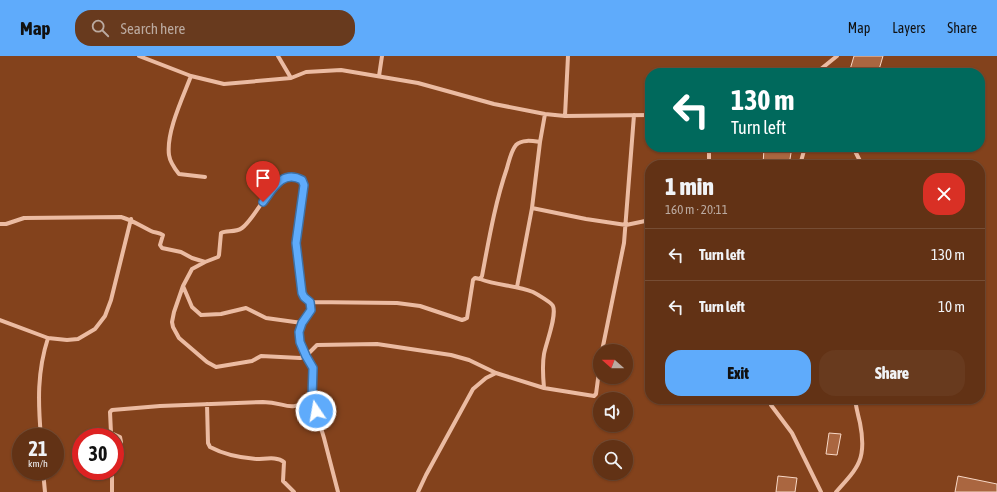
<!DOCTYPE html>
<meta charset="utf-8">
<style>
body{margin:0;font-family:"Asap Condensed",sans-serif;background:#683a1e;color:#f1f3f6;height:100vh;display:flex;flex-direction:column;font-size:15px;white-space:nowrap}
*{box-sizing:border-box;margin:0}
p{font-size:13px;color:#bbaaa0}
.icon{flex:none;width:22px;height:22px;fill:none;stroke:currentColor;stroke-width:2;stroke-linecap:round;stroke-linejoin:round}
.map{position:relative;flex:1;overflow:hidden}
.side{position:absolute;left:645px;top:104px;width:340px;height:244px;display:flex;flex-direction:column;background:#623215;border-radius:16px;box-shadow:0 1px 3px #0004,0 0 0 1px #764d34}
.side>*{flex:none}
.banner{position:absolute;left:645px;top:12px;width:340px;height:84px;border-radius:16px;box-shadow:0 1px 3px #0004,0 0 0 1px #764d34;background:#00695c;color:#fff;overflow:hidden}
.needle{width:26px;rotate:291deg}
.buttons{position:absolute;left:593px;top:288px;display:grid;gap:8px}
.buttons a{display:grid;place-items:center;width:40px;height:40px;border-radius:50%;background:#623215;box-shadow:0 1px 3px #0004,0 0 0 1px #764d34;font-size:20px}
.speed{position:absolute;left:12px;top:372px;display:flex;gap:8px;font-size:20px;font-weight:700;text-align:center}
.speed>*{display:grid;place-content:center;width:52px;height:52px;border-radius:50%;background:#623215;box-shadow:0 1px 3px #0004,0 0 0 1px #764d34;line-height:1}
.speed small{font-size:10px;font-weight:400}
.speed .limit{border:6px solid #d22;background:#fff;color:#111}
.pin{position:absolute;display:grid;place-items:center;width:34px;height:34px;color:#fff;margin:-41px -17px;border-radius:50% 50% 50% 0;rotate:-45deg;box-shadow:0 0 4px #0007}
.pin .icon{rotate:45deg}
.me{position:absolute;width:44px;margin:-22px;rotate:348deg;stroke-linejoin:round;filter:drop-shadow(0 0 3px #0008)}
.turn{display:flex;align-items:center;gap:14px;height:84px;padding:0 20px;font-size:18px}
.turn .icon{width:52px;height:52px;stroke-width:2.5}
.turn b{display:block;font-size:28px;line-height:34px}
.round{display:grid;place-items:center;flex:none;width:42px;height:42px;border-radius:16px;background:#683a1e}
.summary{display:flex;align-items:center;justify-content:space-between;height:68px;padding:0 20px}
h1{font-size:24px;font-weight:800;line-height:30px}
.action{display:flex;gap:8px;margin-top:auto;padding:8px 20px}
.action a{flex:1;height:46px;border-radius:16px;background:#5fabfb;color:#111;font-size:16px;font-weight:800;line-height:46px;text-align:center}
.action a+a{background:#683a1e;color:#f1f3f6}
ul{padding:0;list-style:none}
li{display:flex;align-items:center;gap:12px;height:52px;padding:0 20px;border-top:1px solid #764d34}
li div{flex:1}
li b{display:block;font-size:15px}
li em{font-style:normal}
header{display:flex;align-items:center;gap:24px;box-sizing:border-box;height:56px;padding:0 20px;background:#5fabfb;color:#111}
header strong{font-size:19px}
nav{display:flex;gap:22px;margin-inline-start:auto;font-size:14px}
.search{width:280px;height:36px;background:#683a1e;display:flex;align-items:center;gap:10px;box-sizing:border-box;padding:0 14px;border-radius:16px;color:#bbaaa0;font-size:15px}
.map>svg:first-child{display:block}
</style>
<header>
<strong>Map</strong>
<div class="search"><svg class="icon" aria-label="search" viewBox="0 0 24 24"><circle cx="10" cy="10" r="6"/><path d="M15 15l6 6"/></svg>Search here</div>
<nav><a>Map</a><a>Layers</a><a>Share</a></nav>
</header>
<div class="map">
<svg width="997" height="436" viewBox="0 0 997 436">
<rect width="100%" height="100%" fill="#83421c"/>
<path fill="#aa6640" stroke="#f8d8c6" d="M854,0H883L878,17H849Z
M775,91H792L789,109H763L764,92L775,93Z
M829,377L841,378L837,399L826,398Z
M778,420L797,422L795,436H776Z
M958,420L997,428V436H955Z"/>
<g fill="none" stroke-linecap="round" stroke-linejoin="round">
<path stroke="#ebbba2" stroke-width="4" d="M139,0L191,20L224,28L291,22
M278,0L291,22L306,16L341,14L418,27L494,48L545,58L565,60L650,59
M816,17L837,0
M191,20C183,41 166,76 169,99C170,106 175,113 179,118L205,121
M379,20L382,0
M565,60L568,0
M853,91L862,109
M709,109V91
M800,109L805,91
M532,152L586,163L626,169L650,164
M0,168H6L24,162L121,161C132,164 141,170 151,175C155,177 159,176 163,179L160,189L162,192L181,196L192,202L205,206
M480,223C498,230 516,229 533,236C537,238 552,247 553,250C557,260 546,287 544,298C542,309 543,321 544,332
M183,230L192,251L201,259L221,258L246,252L266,262L302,267
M517,231L532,152L540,86
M310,246L397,247L420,250L462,264L465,263L467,262L473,224L475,222L480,223L482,220C489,183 495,147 507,112C509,105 511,95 516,89C522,83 533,85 540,86L545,58
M0,264L48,282L67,284L78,283L95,273L105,260L111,244L131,163
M602,295L624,187L634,59
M312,342L324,382L338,436
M769,343L771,349L792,377L821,436
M207,348L208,387L210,391C223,398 242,402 257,403C265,403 277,400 284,406L283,425L294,436
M41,381C38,346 37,316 48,282
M115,409L120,405L121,386L120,381L111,377L110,356L112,354L160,350L263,346C287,346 288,358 312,342L313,312L306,300L300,287L299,276L302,267L311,254L310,246L304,241L302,237L296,187L303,129L302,124C299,123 294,120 290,120C273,121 256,162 242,172C235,177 227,174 221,177L219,199L218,201L205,206L192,213L183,230L174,256L172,266L173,271L179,282L207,306L216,311L252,305L261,300L300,302L306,300L317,289L377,288L451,299L469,304L496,317
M43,415L45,436
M112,436V415
M418,436L426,419L473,333L486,322L496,317L544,332L594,340L596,338L600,308
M836,436C859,411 867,402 860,367C858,359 856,351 855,343"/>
</g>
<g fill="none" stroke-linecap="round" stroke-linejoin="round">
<g stroke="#3e6fa3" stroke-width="10">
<path id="route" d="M263,146C274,131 283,114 302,124L304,129L296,187L302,237L304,241L310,246L311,254L302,267L299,276L300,286L306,300L313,312L312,342L316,355"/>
</g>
<use href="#route" stroke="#5fabfb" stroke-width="7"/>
</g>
</svg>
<div class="buttons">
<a><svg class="needle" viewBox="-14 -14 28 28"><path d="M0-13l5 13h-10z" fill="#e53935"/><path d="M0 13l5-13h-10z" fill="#bbaaa0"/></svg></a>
<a><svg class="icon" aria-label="sound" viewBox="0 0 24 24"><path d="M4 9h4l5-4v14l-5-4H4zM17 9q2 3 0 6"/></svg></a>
<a><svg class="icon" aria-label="search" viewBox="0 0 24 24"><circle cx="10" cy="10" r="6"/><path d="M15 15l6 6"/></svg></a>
</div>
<div class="speed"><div>21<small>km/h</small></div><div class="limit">30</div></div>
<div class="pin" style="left:263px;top:146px;background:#d93025"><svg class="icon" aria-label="arrive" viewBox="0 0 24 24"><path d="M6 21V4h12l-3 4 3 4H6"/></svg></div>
<svg class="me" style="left:316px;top:355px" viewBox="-20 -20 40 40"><circle r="17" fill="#5fabfb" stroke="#fff" stroke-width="3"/><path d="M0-11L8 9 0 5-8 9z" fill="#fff"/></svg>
<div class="banner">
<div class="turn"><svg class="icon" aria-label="left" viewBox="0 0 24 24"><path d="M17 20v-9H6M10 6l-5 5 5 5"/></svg><div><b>130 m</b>Turn left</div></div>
</div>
<section class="side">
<div class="summary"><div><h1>1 min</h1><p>160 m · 20:11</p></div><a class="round" style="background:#d93025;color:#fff"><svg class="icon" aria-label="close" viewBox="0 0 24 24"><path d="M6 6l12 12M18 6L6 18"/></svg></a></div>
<ul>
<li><svg class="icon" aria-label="left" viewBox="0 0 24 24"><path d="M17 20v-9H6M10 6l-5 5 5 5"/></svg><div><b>Turn left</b></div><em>130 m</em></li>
<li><svg class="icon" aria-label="left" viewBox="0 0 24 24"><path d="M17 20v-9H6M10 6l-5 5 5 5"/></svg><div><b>Turn left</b></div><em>10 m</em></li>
</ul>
<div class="action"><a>Exit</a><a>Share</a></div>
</section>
</div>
